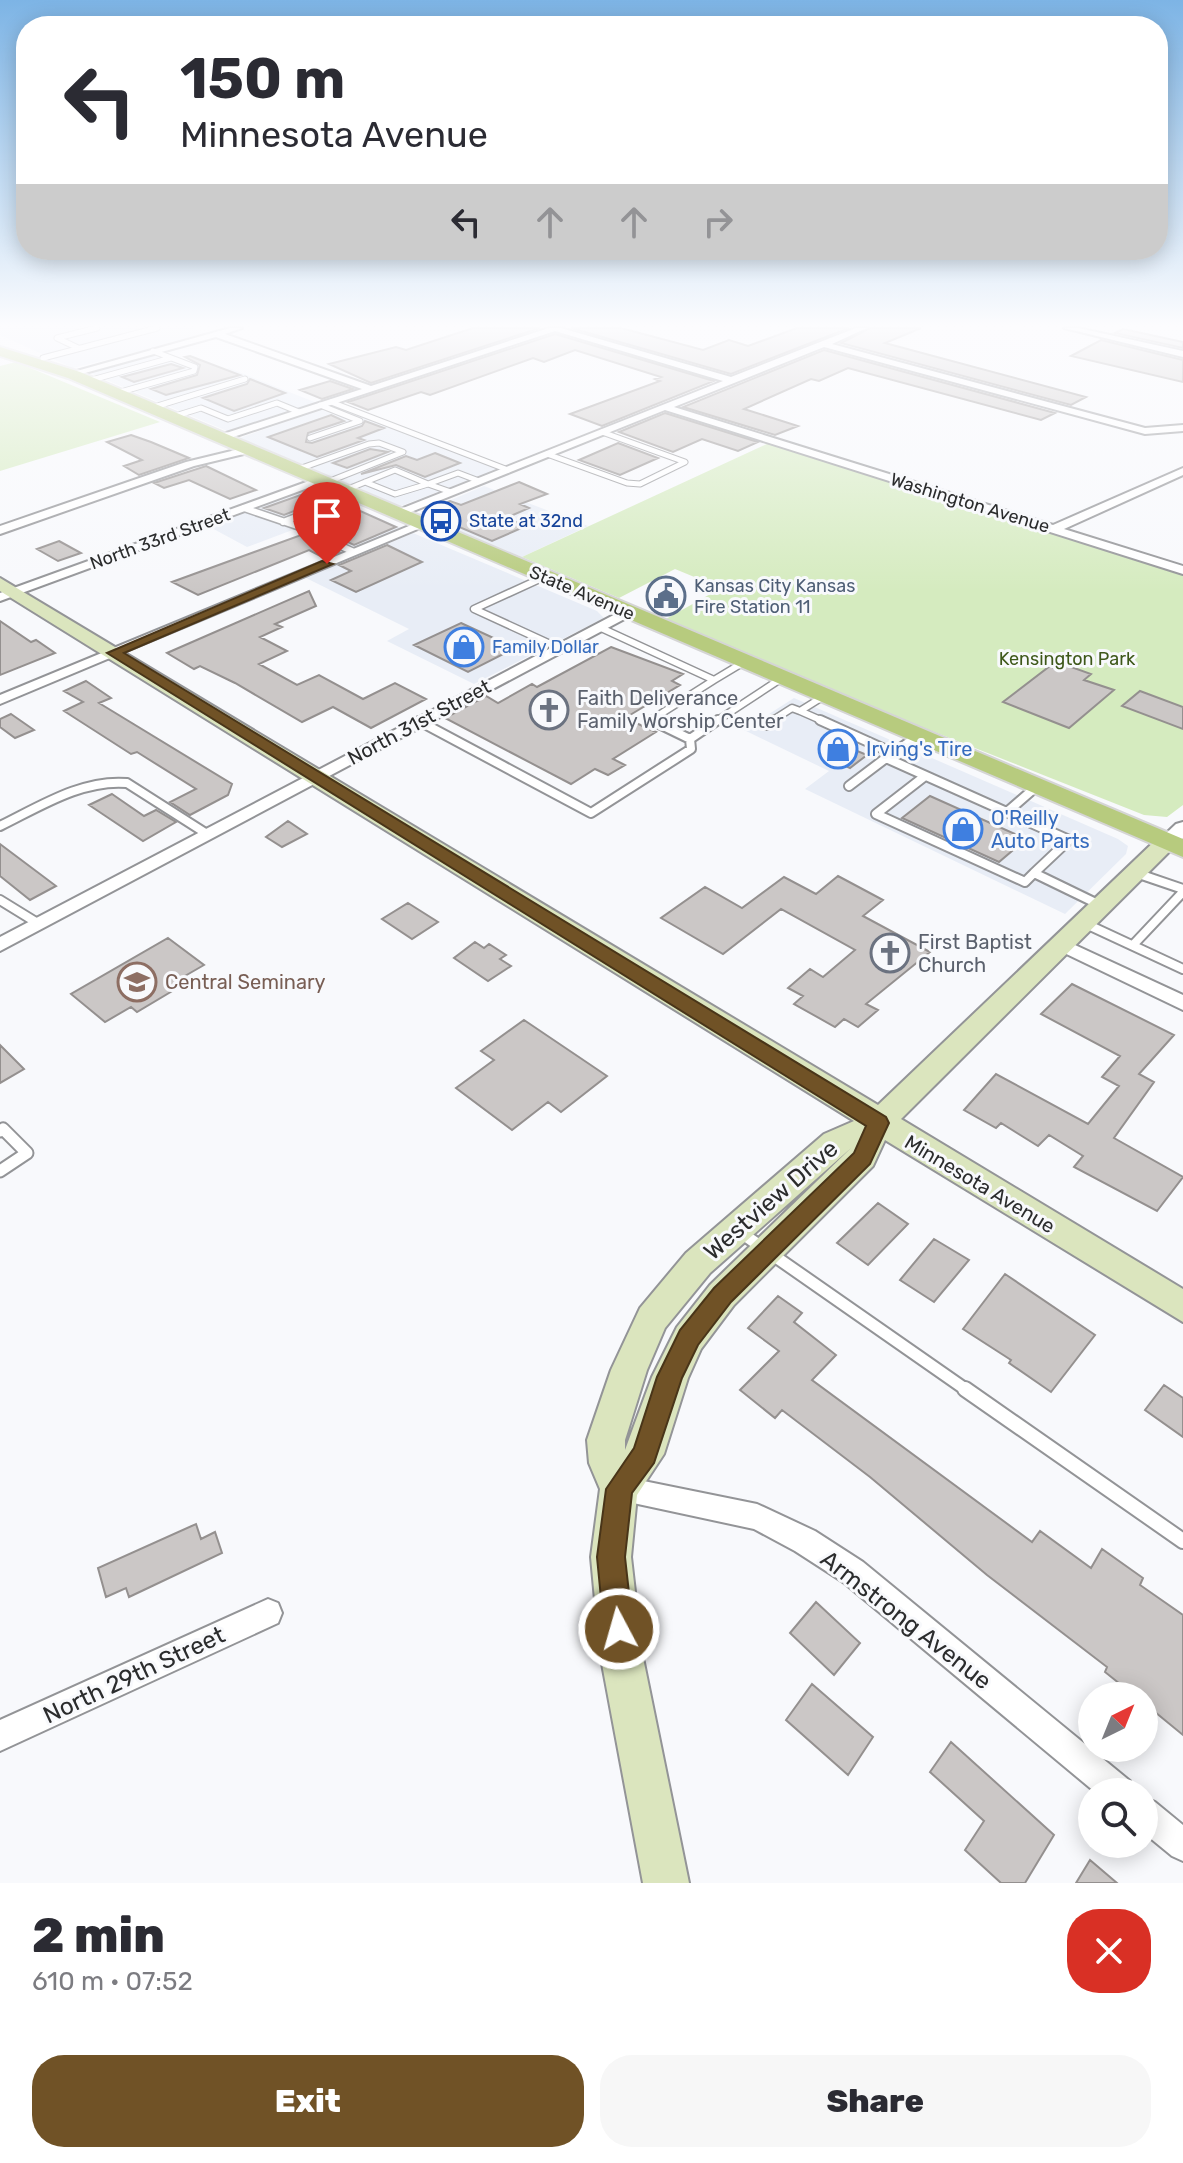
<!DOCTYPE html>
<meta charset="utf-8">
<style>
body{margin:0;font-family:Rubik,sans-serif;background:#f7f7f7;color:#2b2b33;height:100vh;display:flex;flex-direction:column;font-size:30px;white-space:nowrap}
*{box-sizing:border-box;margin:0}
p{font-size:26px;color:#7c7c81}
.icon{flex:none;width:44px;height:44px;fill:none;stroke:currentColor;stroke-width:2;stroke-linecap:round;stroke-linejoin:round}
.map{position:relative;height:1883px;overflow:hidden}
.panel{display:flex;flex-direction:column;background:#fff;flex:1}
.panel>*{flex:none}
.hud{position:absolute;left:16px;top:16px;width:1152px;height:244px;border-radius:32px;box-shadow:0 4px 20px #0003;background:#fff;color:#2b2b33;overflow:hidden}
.needle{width:52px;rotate:43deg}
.fabs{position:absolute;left:1078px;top:1682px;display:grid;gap:16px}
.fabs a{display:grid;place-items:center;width:80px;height:80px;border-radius:50%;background:#fff;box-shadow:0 4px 20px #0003;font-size:40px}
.pin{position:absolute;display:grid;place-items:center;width:68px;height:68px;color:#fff;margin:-82px -34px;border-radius:50% 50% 50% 0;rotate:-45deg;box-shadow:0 0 8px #0007}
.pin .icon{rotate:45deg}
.me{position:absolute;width:88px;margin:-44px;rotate:354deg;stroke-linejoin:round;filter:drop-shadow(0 0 6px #0008)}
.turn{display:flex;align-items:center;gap:28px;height:168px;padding:0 32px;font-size:36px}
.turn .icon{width:104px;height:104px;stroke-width:2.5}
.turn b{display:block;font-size:56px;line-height:68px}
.lanes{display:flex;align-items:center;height:76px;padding:0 32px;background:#0003;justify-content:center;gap:40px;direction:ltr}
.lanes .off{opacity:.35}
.round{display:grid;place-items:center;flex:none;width:84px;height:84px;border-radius:32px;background:#f7f7f7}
.headline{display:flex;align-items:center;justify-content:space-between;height:136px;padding:0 32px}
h1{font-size:48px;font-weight:800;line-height:60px}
.button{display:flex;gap:16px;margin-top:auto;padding:16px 32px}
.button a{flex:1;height:92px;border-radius:32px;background:#705226;color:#fff;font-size:32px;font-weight:800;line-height:92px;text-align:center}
.button a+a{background:#f7f7f7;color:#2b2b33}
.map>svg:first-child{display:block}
</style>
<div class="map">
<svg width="1183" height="1883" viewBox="0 0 1183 1883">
<rect width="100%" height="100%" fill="#f8f9fc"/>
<path fill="#e8edf6" d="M0,328H192L209,334L73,368L0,335Z
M162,351L217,372L229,368L317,403L227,431L90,373Z
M339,403L506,466L401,506L240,438Z
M484,486L588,526L522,557L418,514Z
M313,488L403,529L343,552L295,529L247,547L208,526Z
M413,533L597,611L604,618L474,684L387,641L409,629L306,578Z
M794,698L1118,839L1128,846L1126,854L1065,914L805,789L829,771L744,730Z"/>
<path fill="#d5ebbf" d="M16,362L160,422L0,471V366Z
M769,443L1183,574V805L1167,817L1144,815L879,710L666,619L721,588L675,569L619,598L522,557Z"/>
<path fill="#cbc7c6" stroke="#94908f" stroke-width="2" d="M473,328H540L371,383L329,364L396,347L406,350Z
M571,328H621L703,350L729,340L748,346L797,328H849L731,374Z
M870,328H921L885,343L1086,397L1071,405L841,343Z
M1123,329L1183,342V348L1115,333Z
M555,334L714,381L602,426L570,414L660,381L655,379L661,377L575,350L544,362L533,358L430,395L421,392L368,410L348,402Z
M1101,340L1183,360V382L1071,356Z
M824,350L1055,413L1041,420L848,368L819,381L811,379L744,409L798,426L775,435L683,407Z
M190,356L240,375L166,395L151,389L197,375L200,365L185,357Z
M171,364L183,368L134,382L122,377Z
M250,379L285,393L234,411L203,398L247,384Z
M330,381L353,389L322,399L300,390Z
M665,413L758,442L738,451L702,439L673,452L619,432Z
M331,415L344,421L308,433L306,442L312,443L362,426L365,421L384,428L358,438L364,440L317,457L268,437Z
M131,435L151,442L189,458L139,475L124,466L142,460L107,442Z
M618,443L658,458L620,475L579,460Z
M370,449L388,452L347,468L333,463Z
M435,453L460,463L425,477L396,465L361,474L406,456L417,460Z
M206,466L256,490L230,499L189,480L164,488L154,483Z
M519,482L547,494L520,504L529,508L506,518L526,526L492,541L424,512L450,501L461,505Z
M306,493L322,500L284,515L264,508Z
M349,506L396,527L354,545L301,521Z
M301,535L339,552L324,558L309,550L198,595L172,582Z
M59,541L81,553L58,561L37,549Z
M387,545L422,562L356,592L331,580L351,571L339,565Z
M309,591L316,606L275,624L282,627L260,637L287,651L259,664L297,685L319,675L363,699L395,683L426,699L371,728L333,707L302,722L235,683L200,666L194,669L167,653Z
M0,621L31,642L36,640L55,653L0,675Z
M461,623L515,648L468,672L414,645Z
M611,647L683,674L672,681L680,685L625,718L656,732L613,759L625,765L608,775L595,769L571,784L445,718L486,696L498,703L532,684L537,687Z
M1063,664L1091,674L1084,680L1114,690L1069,728L1003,702L1050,666L1057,669Z
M86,681L111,698L99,703L232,784L228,795L190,815L170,802L196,789L137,752L131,754L64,711L83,702L64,691Z
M1140,691L1183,707V729L1122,706Z
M11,714L34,730L15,738L0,727V719Z
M845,746L867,755L850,768L828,758Z
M112,794L144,816L156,810L176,822L143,841L89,805Z
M930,796L1026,839L999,862L902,818Z
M288,821L307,834L282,847L266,837Z
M0,844L56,886L30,900L0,876Z
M838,876L883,900L863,916L930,952L866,1004L878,1010L858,1027L844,1019L835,1027L794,1004L803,996L788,988L810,969L823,977L855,950L781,909L723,954L661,918L705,887L742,908L784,877L816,894Z
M408,903L438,922L412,939L382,919Z
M168,938L204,965L178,980L184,984L137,1012L131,1007L105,1022L71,994Z
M475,942L484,948L489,944L506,955L500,959L511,966L488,981L454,958Z
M1072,984L1174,1035L1139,1074L1154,1082L1114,1138L1183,1177L1157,1211L1074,1167L1083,1156L1049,1135L1038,1146L1001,1123L996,1128L964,1110L996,1074L1088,1124L1119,1086L1102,1077L1120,1056L1041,1014Z
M524,1020L607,1076L561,1112L548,1102L512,1130L456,1088L494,1060L481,1051Z
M0,1045L24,1069L0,1083Z
M878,1203L908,1224L868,1265L837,1243Z
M934,1239L969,1260L934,1302L900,1280Z
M1005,1274L1095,1335L1051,1392L1009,1363L1011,1360L963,1329Z
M778,1296L802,1313L794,1322L836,1355L812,1380L1032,1542L1040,1531L1091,1568L1102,1549L1143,1578L1140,1585L1183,1615V1735L1144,1703V1696H1135L1105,1672L1107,1667L987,1575L870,1477L782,1410L775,1418L740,1390L779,1351L748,1328Z
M1164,1385L1183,1398V1437L1145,1410Z
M196,1524L201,1539L215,1532L222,1553L129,1597L126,1588L106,1597L98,1568Z
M816,1602L860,1643L834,1675L790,1633Z
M812,1684L873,1737L848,1775L786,1720Z
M951,1742L1054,1835L1025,1883H1001L965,1850L984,1821L930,1772Z
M1090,1860L1117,1883H1076Z"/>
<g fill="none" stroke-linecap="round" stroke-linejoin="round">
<g stroke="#939497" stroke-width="7">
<path id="service-far4" d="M78,348L57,338L97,328
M43,358L157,328
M88,381L171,358
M117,393L194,371L195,367L153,351
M331,402L508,470
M151,408L245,379
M172,417L201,408L228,419L277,403L299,412
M310,438L360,421L320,405
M547,454L627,483L640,484L685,462L602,432
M296,470L369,444L379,443L403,452L325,483
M365,482L395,494L428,484L451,492
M343,491L395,470L428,484L458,473L479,481
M343,499L355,495"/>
</g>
<g stroke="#939497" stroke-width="9">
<path id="service-far3" d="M244,508L297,526L354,552
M283,522L348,497
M544,577L474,609L559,648
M599,627L714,680L744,662
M824,696L800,711L825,722
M655,722L651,720L714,680
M715,722L782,678
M770,722L792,708L800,711"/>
</g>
<g stroke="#939497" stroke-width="12">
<path id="service-far2" d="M651,720L690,739
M820,720L893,753
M419,721L591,813L691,749L690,739L718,720
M766,725L773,720
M918,736L886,758L1069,840L1034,873L1102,906
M925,776L876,814L1025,882L1034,873
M849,786L886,758
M1007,812L1037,786
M0,826C39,807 82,779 127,783L207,834
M1136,873L1183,889
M0,900L39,924
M1084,923L1183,969
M1133,945L1183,892"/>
</g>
<g stroke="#939497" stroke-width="15">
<path id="service-far1" d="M0,1131L3,1129L27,1153L0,1171
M740,1232L968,1391"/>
</g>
<g stroke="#939497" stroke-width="18">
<path id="service" d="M965,1389L1183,1541"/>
</g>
<g stroke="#939497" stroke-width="4">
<path id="minor" d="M230,328H242L225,334L371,386L549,328H561L731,377L856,328H867L832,344L1145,428L1183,425V431L1145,434L824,347L674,407L1053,525L1183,468V475L1064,529L1183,566V574L665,410L401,516H393V512L723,381L555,331L221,441L217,440V436L362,389L216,337L74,376L66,374Z
M1064,328H1078L1183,351V357Z
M248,447L252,448V452L194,466L0,534V526L186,462Z
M320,477L324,478V482L0,601V593Z
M421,521L425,522V526L0,704V695Z
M627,608L633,612L632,615L0,951V937Z
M1062,939L1183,995V1010L1056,949L1053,945L1056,941Z
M619,1476L757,1504L815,1531L863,1562L1130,1781L1135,1792H1095L843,1582L795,1551L754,1529L610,1498L606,1489L610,1480Z
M268,1599L278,1603L282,1613L278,1623L0,1751V1720Z
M1144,1797L1155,1802L1183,1825V1861L1172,1856L1144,1833Z"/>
</g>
<g stroke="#939497" stroke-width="4">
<path id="tertiary" d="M1183,822V838L1174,846H1160L1157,842L1176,824Z"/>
</g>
<g stroke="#939497" stroke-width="4">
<path id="secondary" d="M0,578L878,1105L1159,837L1167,835L1179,842L901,1119L1183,1289V1322L885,1140L873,1166L734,1305L701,1349L688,1378L664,1454L637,1495L631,1557L642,1653L689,1883H643L600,1653L591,1557L600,1489L589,1463L587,1440L611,1370L640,1308L686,1253L824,1134L854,1121L0,591ZM851,1148L710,1285L677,1327L652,1377L625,1450V1440L647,1370L665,1328L710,1273Z"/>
</g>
<g stroke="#d5d5d5" stroke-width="4">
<path id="primary" d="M0,347L80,372L1183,839V857L68,378L0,356Z"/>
</g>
<use href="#service-far4" stroke="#fff" stroke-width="5"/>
<use href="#service-far3" stroke="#fff" stroke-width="6"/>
<use href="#service-far2" stroke="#fff" stroke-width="8"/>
<use href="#service-far1" stroke="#fff" stroke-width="11"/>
<use href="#service" stroke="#fff" stroke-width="14"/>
<use href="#minor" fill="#fff" fill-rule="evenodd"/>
<use href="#tertiary" fill="#fff" fill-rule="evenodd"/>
<use href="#secondary" fill="#dbe5be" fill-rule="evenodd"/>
<use href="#primary" fill="#b7cb7e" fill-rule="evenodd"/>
</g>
<linearGradient id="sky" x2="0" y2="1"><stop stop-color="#7db4e5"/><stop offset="0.55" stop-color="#fcfcfe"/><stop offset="1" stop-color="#fcfcfe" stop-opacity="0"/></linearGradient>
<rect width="1183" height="591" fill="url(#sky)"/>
<path fill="#705226" stroke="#493519" stroke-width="2" d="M322,561L333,564L124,653L886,1117L889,1123L870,1164L731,1302L698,1345L682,1378L654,1463L632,1493L625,1557L633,1629L629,1639L619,1643L608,1639L604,1629L597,1557L606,1489L634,1448L657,1377L680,1330L714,1288L854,1153L866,1126L107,653Z"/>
<defs>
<g id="bus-ring" transform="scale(2)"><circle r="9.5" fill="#f8f9fc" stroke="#1a4fb4" stroke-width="1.5"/><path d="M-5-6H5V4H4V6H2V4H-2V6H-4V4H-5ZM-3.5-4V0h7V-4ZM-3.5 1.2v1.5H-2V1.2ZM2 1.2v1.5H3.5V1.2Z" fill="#1a4fb4"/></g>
<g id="civic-ring" transform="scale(2)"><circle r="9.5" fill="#f8f9fc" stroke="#5c6f8a" stroke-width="1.5"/><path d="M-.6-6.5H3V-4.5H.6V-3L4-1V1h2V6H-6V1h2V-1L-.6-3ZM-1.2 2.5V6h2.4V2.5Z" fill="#5c6f8a"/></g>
<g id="shop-ring" transform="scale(2)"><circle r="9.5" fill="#f8f9fc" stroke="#3f7fe0" stroke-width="1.5"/><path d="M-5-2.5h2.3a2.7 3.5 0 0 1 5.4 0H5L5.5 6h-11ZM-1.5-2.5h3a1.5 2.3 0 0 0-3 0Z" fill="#3f7fe0"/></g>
<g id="church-ring" transform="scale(2)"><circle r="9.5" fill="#f8f9fc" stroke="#6b7280" stroke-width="1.5"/><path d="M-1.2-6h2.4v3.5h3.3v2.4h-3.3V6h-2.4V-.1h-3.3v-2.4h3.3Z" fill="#6b7280"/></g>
<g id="school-ring" transform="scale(2)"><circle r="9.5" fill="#f8f9fc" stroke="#8d6e63" stroke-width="1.5"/><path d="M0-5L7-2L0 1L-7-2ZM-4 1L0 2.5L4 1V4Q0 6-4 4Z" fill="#8d6e63"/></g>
</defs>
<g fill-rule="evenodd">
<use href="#bus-ring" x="441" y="521"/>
<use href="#civic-ring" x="666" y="596"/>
<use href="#shop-ring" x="464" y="647"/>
<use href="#church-ring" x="549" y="710"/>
<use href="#shop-ring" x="838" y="749"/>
<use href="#shop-ring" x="963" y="829"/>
<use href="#church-ring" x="890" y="953"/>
<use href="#school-ring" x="137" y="982"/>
</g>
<g text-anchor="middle" stroke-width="6" stroke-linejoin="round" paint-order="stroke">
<g font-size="18" fill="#2b2c2d" stroke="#f8f9fc">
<text transform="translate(970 503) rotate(17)" y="6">Washington Avenue</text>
<text transform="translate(160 539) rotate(-20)" y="6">North 33rd Street</text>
<text transform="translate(582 593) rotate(23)" y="6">State Avenue</text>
</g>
<g font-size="18" fill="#164399" stroke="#f8f9fc" text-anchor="start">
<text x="469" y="527">State at 32nd</text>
</g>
<g font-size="18" fill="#4e5e75" stroke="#f8f9fc" text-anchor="start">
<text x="694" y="592">Kansas City Kansas<tspan x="694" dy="21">Fire Station 11</tspan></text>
</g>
<g font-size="18" fill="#366cbe" stroke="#f8f9fc" text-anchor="start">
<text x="492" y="653">Family Dollar</text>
</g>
<g font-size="18" fill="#3e581a" stroke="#f8f9fc">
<text x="1067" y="665">Kensington Park</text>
</g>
<g font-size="20" fill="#5b616d" stroke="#f8f9fc" text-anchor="start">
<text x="577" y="705">Faith Deliverance<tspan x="577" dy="23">Family Worship Center</tspan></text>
<text x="918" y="949">First Baptist<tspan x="918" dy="23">Church</tspan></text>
</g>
<g font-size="20" fill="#2b2c2d" stroke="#f8f9fc">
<text transform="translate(419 722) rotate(-28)" y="7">North 31st Street</text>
<text transform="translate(980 1184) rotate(31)" y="7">Minnesota Avenue</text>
</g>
<g font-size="20" fill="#366cbe" stroke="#f8f9fc" text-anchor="start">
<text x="866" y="756">Irving's Tire</text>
<text x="991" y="825">O'Reilly<tspan x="991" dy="23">Auto Parts</tspan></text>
</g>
<g font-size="20" fill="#785e54" stroke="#f8f9fc" text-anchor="start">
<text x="165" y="989">Central Seminary</text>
</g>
<g font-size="24" fill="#2b2c2d" stroke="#f8f9fc">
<text transform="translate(771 1200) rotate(-41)" y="8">Westview Drive</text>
<text transform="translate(906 1620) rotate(38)" y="8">Armstrong Avenue</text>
<text transform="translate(134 1675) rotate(-25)" y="8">North 29th Street</text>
</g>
</g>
</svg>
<div class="fabs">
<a><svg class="needle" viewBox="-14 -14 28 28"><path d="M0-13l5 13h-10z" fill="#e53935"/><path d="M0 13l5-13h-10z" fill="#7c7c81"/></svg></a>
<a><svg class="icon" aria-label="search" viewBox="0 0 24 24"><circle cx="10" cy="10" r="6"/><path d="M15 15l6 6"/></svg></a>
</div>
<div class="pin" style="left:327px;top:564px;background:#d93025"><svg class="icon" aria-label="arrive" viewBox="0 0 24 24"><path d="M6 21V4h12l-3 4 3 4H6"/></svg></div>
<svg class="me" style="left:619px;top:1629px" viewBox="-20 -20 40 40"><circle r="17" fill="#705226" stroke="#fff" stroke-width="3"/><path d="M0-11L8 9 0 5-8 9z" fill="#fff"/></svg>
<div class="hud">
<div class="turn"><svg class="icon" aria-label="left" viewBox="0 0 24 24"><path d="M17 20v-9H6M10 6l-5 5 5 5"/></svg><div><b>150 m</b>Minnesota Avenue</div></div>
<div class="lanes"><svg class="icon" aria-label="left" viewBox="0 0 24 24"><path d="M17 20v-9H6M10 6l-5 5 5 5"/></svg><svg class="icon off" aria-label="ahead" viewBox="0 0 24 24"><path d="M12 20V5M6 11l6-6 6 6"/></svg><svg class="icon off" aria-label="ahead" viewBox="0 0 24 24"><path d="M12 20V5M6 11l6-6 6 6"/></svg><svg class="icon off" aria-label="right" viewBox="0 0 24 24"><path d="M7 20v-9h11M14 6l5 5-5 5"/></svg></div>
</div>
</div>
<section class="panel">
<div class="headline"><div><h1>2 min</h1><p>610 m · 07:52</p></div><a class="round" style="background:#d93025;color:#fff"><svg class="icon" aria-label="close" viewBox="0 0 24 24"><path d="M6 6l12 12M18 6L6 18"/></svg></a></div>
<div class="button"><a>Exit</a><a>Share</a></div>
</section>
